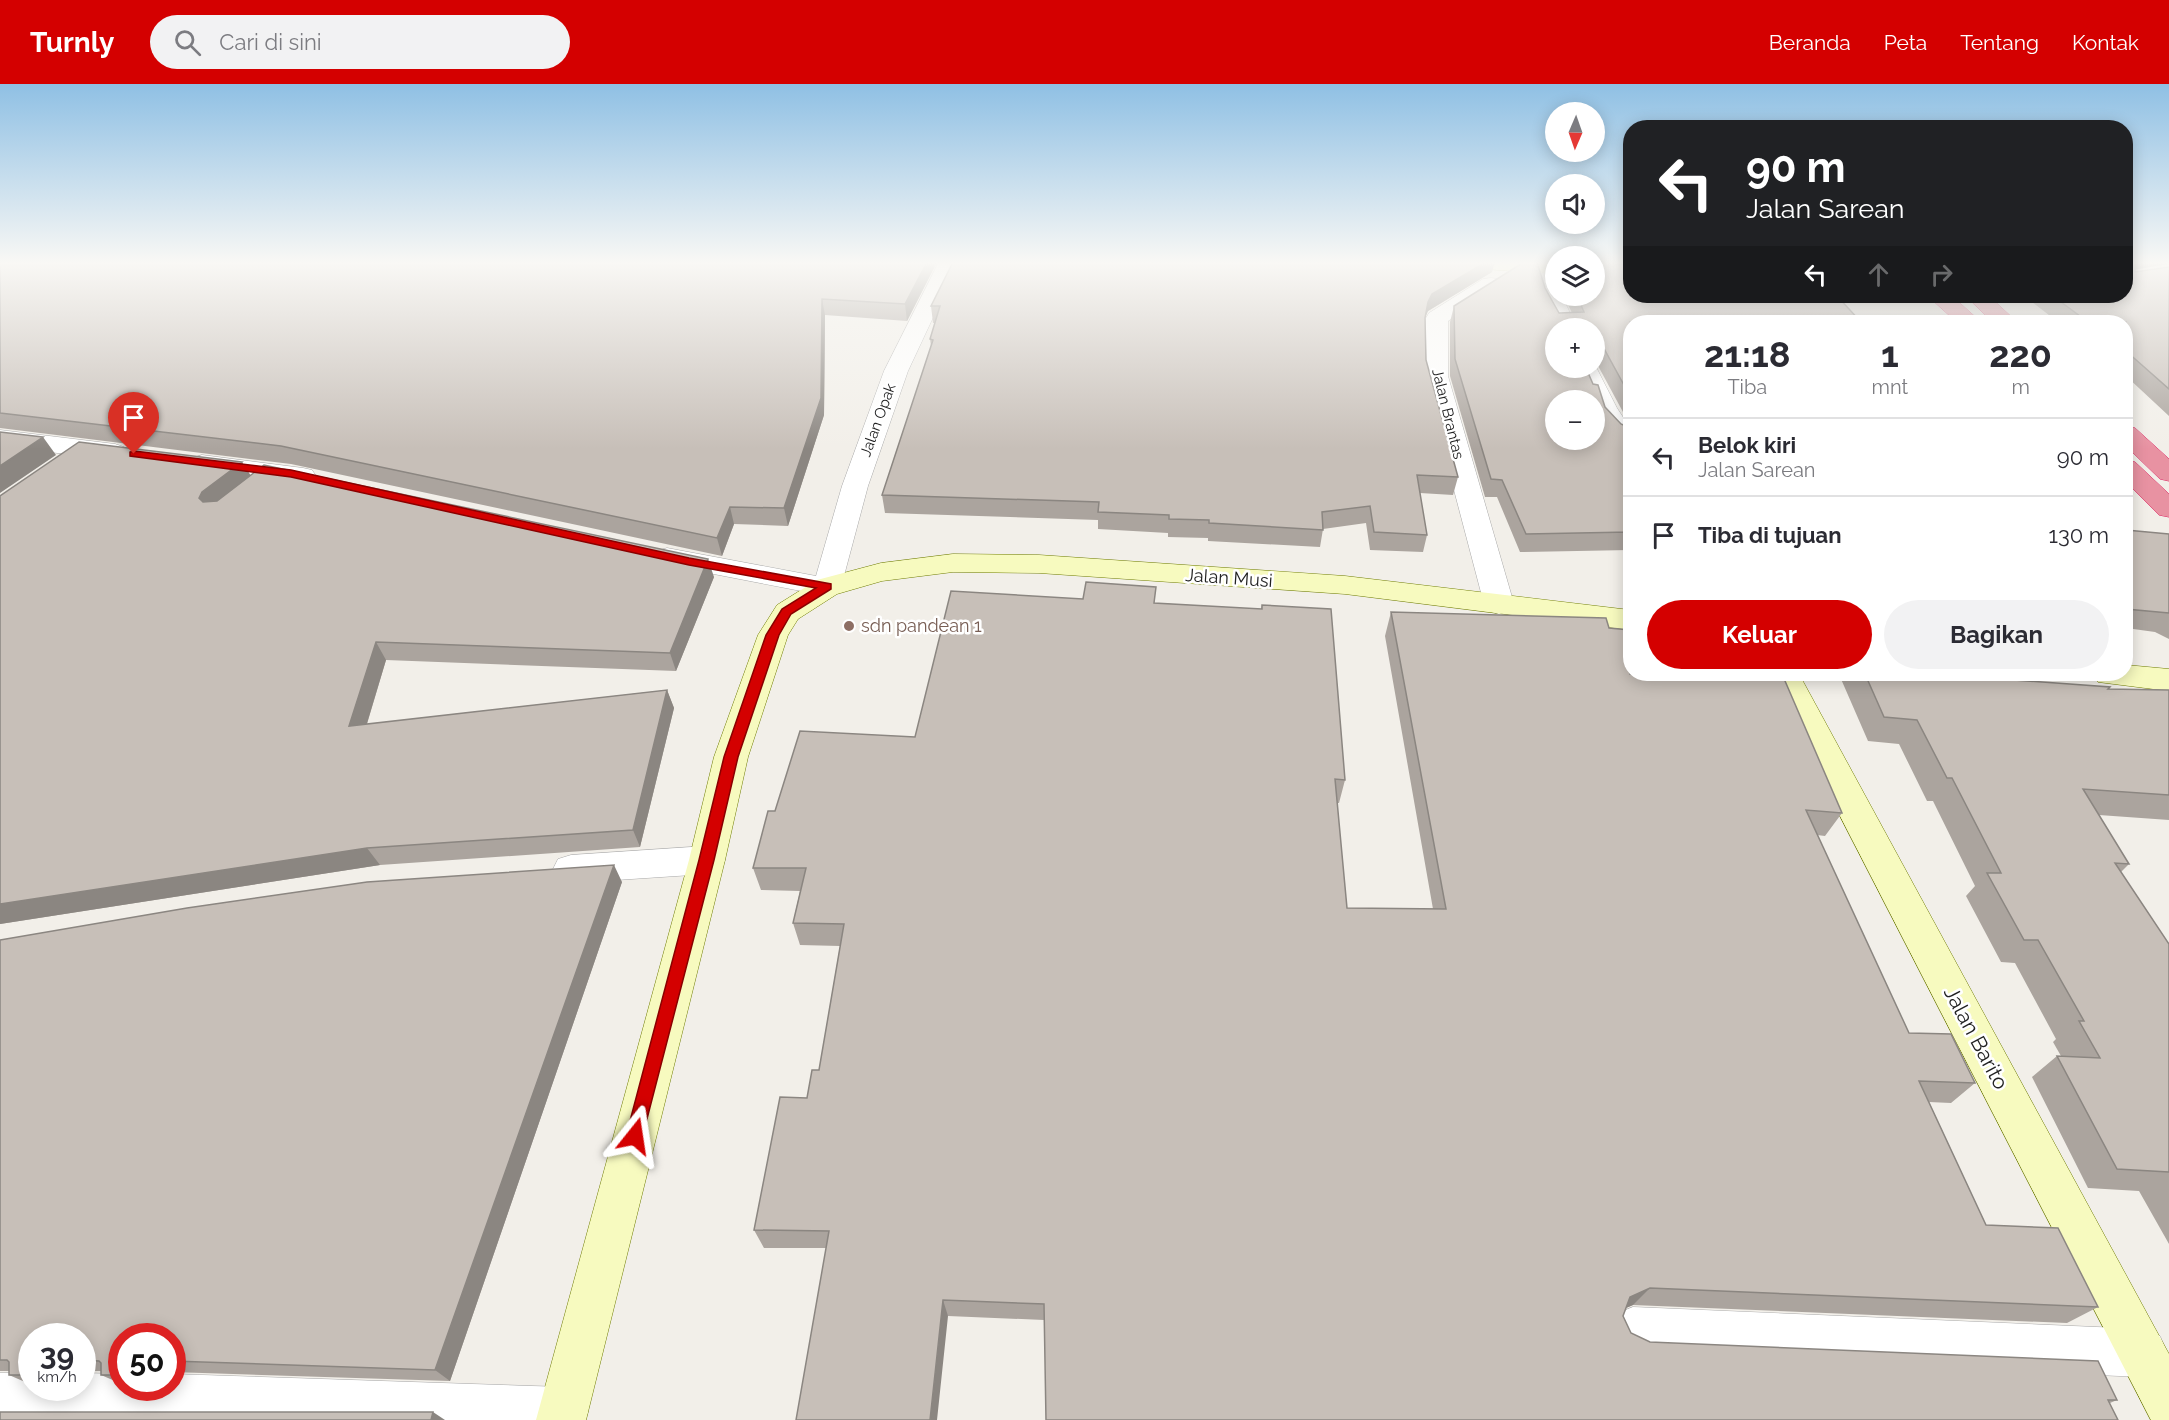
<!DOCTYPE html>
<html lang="id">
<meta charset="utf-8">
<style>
body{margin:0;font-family:Raleway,sans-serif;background:#f2f2f3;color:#2b2b33;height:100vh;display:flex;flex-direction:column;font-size:22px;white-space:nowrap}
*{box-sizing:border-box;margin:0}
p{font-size:20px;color:#7c7c81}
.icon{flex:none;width:33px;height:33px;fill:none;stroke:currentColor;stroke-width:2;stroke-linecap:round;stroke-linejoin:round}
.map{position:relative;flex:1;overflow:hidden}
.side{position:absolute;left:1623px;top:231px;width:510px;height:366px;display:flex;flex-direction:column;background:#fff;border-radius:24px;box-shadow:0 3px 15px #0003}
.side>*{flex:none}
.hud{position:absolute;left:1623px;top:36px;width:510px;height:183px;border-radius:24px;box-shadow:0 3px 15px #0003;background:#202124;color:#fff;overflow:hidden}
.needle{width:39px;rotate:182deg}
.controls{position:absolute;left:1545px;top:18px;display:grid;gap:12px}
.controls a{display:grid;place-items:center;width:60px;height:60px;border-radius:50%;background:#fff;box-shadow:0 3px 15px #0003;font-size:30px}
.speed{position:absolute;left:18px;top:1239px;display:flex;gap:12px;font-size:30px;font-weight:700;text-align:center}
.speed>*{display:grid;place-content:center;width:78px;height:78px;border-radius:50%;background:#fff;box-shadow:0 3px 15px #0003;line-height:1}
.speed small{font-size:15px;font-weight:400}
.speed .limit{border:9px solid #d22;background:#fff;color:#111}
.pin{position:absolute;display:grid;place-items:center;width:51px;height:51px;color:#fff;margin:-62px -26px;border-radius:50% 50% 50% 0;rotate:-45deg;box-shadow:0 0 6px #0007}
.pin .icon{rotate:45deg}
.me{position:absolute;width:66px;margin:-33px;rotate:15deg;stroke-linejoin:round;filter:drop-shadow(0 0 4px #0008)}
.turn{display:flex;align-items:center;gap:21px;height:126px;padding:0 24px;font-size:27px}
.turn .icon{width:78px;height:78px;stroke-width:2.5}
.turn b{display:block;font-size:42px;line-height:51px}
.lanes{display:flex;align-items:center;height:57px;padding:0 24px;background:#0003;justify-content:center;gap:30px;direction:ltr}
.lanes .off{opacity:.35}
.eta{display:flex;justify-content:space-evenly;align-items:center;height:102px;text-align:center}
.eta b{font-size:36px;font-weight:700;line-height:42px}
.action{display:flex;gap:12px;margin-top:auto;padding:12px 24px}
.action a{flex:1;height:69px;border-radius:36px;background:#d40000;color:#fff;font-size:24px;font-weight:700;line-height:69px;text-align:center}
.action a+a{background:#f2f2f3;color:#2b2b33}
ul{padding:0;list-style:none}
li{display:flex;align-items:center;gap:18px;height:78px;padding:0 24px;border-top:2px solid #e1e1e2}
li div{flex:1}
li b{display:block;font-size:22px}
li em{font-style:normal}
header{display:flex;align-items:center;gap:36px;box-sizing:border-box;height:84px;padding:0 30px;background:#d40000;color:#fff}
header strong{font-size:28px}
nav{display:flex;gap:33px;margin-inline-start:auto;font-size:21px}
.search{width:420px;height:54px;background:#f2f2f3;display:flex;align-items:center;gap:15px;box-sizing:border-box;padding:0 21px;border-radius:33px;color:#7c7c81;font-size:22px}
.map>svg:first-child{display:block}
</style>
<header>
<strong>Turnly</strong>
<div class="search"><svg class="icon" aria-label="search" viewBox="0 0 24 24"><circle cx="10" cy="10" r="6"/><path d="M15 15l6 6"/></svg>Cari di sini</div>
<nav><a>Beranda</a><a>Peta</a><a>Tentang</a><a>Kontak</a></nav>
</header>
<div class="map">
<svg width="2169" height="1336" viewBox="0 0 2169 1336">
<rect width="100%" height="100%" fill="#f2efe9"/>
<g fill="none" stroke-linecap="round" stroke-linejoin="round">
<g stroke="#a9a9a9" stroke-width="1">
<path id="street" d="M939,178H959L908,287L868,402L841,503L837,510L827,512L657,479L653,473L657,467L667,464L816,492L842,402L884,287Z
M1547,178C1559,184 1556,200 1556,212H1562L1577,244L1556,245L1542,220L1532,183L1536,179Z
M1491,194L1499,195L1502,200L1499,205L1448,237V292L1514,520L1509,527L1499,530L1489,527L1484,520L1424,292L1426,234L1429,229L1483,195Z
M1594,279L1617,324L1630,344V362C1610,358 1594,337 1594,316H1589L1574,284H1594Z
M0,346L115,360L124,363L128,368L124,373L115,376L0,362Z
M202,371L303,384L312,386L316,392L312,398L303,400L193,384L189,379L193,374Z
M707,762L720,766L725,776L720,786L707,790L571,799L558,795L553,785L558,775L571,771Z
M1633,1223L2143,1245L2160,1252L2167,1269L2160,1286L2143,1293L1633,1271L1616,1264L1609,1247L1616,1230Z
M0,1289H32V1304H82V1289L122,1290V1304H172V1290L563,1303L580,1311L588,1328L584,1336H0Z"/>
</g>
<g stroke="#707d05" stroke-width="1">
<path id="secondary" d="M1460,178H1556V190L1470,184L1463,182Z
M953,470L1039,471L1345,492L1630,526V546L1345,510L1039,489L953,488L882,497L837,510L798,535L788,551L748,673L725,776L586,1336H536L689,776L714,673L758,551L777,521L817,496L881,479Z
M2126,581L2169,585V607L2098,598L2093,590H2126Z
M1767,590H1799L2169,1270V1336H2151Z"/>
</g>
<g stroke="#dc2a67" stroke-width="1">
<path id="highway" d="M1928,212H1952L1981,238H1957Z
M1966,212H1989L2017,238H1993Z
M2126,341L2135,344L2169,375V397L2160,395L2126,362Z
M2126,376L2135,378L2169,410V433L2159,431L2126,398Z"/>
</g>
<use href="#street" fill="#fff" fill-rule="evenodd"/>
<use href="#secondary" fill="#f7fabf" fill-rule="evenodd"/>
<use href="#highway" fill="#e892a2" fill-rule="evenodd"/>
</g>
<path fill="#aba49e" d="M0,178H937L907,237L825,231L824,331L788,442L734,440L722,472L291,380L0,344Z
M1594,178H1630V341L1596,278H1594V244H1556L1593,300L1605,323L1621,340L1630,344V466L1520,468L1497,413H1485L1450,292V238L1454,222L1545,204L1559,229H1572L1564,212H1594Z
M2169,183V332L2126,292V238H2058L2024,212H2126L2135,185V188Z
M1492,188L1428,227L1425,233L1426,276L1458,393L1453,411L1420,409L1427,451L1423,468L1370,466L1366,439L1323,445L1320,463L1208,457V454L1168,453V449L1098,445V436L885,429L882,411L931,262L930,255L935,239H933L931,222Z
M250,391L714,493L676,587L386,576L367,640L667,606L674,624L640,763L380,781L0,840Z
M2126,446L2169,450V555L2155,548L2126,544Z
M1155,519L1261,525L1262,521L1345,696L1339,719H1337L1347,824L1433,825L1385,552L1391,528L1609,544L1842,729L1825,752L1817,751L1909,949L1975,999L1951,1019L1929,1018L1986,1141L2098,1223L2067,1239L1633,1221L1626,1224L1623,1232L1631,1249L1650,1258L2117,1316L2110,1319L1044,1236L948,1232L826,1164H764L754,1146L819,986L840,862L800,861L793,839L800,807L761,806L753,784L775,727L915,653Z
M1845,590H2010L2014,596L2109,605L2169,606V736L2099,731L2129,780L2121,788L2169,860V1160L2139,1107L2088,1104L2032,993L2057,972H2061L2053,958L2056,955L2015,879L2001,878L1966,812L1975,802L1933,717H1927L1899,660L1868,657L1841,595Z
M622,798L450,1297L172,1288V1252H122V1300L101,1291V1287H82V1252H32V1301L9,1291V1287H0V856Z"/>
<path fill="#8b8681" d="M927,178H937L907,237L905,220Z
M1486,178H1495L1492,188L1428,227L1424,235L1428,218L1432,210Z
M2132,178H2169V180L2126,187Z
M822,215L825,231L824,331L788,442L784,424Z
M43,353L56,371L0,409V382Z
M242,378L253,395L211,431L199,414L202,408Z
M730,423L734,440L722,472L717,454Z
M708,475L714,493L676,587L670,569Z
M376,558L386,576L361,659L349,642Z
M667,606L674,624L640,763L633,746Z
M367,764L380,781L0,840V820Z
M614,781L622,798L450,1297L435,1286Z
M1650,1204L1633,1221L1614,1229L1630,1213Z
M943,1216L948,1232L937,1336H930Z
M433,1328L445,1336H431Z"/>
<path fill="#c7bfb8" stroke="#8b8681" stroke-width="1.5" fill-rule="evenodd" d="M0,178H927L905,220L822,215L821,314L784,424L730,423L717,454L281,362L0,329Z
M953,178H1486L1432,210L1428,218L1425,234L1426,276L1458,393L1417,391L1427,451L1374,448L1370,422L1322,428L1323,446L1209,439V436L1169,435V431L1098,428L1099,418L882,411L933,256L930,255L940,222H931Z
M1524,178H1537L1545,204L1559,229L1584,228L1577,212H1594V178H1598L1599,179L1630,181V212H1837L1861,238H1630V312L1602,261L1598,260V265H1594V244H1556V284H1586L1593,300L1598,301L1605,323L1621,340L1630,344V448L1526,450L1502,396L1491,395L1455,275L1454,222ZM1556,316H1594V356H1556Z
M2126,178H2135V188L2169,183V305L2126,267V238H2088L2053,212H2126Z
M0,348L43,353L0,382Z
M79,358L242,378L202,408L199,414L203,418L217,417L264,381L708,475L670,569L376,558L349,642L667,606L633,746L367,764L0,820V412Z
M2126,446L2169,450V529L2126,525Z
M1086,498L1156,503L1154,519L1262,525V521L1331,525L1345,696L1335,695L1347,824L1446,825L1391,528L1606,534L1609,544L1630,546V590H1782L1842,729L1806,726L1909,949L1951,950L1975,999L1919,997L1986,1141L2058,1144L2098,1223L1650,1204L1630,1213L1623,1232L1631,1249L1650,1258L2098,1277L2117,1316H2108L2118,1336H1046L1044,1220L943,1216L930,1336H796L829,1147L754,1146L780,1013L807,1014L812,986H819L844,840L793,839L806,784H753L768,727H775L800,647L915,653L951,507L1083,515Z
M1865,590H2010L2014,596L2110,603L2108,605L2169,606V711L2083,705L2129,780L2115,779L2169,860V1088L2117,1085L2057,972L2100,974L2079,937H2084L2038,856H2024L1987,789H2001L1952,694H1947L1917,636L1884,633Z
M614,781L435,1286L172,1277V1252H122V1291H101V1279L99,1277L82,1276V1252H32V1291H9V1278L7,1276H0V856L187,824L367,798Z
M0,1328H433L431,1336H0Z"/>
<linearGradient id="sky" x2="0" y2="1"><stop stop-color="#8fc0e4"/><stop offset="0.49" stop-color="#f9f8f5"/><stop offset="1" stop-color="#f9f8f5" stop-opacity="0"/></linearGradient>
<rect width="2169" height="365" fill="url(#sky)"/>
<path fill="#d40000" stroke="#8a0000" stroke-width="1.5" d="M134,367L291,386L689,474L831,500V505L791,530L779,551L738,673L714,776L641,1058L635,1061L628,1058L626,1052L699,776L724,673L766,551L782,525L816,504L689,481L291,393L130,372V368Z"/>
<circle fill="#8d6e63" stroke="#fff" stroke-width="2" cx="849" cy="542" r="6"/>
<g text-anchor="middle" stroke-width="5" stroke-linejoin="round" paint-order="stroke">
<g font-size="15" fill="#222" stroke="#fff">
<text transform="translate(1448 330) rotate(76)" y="5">Jalan Brantas</text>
<text transform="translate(878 336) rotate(-70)" y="5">Jalan Opak</text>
</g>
<g font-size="18" fill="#222" stroke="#fff">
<text transform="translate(1229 494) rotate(4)" y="6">Jalan Musi</text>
</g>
<g font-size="18" fill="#785e54" stroke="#fff" text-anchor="start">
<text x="861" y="548">sdn pandean 1</text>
</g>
<g font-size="21" fill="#222" stroke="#fff">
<text transform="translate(1976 954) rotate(62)" y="7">Jalan Barito</text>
</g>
</g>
</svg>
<div class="controls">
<a><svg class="needle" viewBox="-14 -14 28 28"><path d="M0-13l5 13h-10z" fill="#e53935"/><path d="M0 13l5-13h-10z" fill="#7c7c81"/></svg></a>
<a><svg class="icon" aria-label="sound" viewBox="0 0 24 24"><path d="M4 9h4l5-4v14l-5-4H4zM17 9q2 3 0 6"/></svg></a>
<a><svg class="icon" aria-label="layers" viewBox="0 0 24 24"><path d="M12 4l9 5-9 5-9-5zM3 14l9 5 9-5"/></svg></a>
<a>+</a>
<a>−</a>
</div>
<div class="speed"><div>39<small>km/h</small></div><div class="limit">50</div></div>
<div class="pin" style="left:134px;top:370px;background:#d93025"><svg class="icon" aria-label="arrive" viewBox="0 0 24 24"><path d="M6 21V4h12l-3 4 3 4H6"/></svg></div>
<svg class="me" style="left:635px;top:1052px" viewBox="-20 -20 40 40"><path d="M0-17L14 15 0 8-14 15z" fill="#d40000" stroke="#fff" stroke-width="4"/></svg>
<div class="hud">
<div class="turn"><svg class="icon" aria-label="left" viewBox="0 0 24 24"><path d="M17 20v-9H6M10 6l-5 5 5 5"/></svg><div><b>90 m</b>Jalan Sarean</div></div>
<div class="lanes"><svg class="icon" aria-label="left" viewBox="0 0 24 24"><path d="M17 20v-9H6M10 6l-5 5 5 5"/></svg><svg class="icon off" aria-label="ahead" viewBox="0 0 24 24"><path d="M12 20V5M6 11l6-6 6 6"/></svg><svg class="icon off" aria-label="right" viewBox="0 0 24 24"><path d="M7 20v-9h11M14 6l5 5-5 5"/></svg></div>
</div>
<section class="side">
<div class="eta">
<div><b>21:18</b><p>Tiba</p></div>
<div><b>1</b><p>mnt</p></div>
<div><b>220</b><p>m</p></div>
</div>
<ul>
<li><svg class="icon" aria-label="left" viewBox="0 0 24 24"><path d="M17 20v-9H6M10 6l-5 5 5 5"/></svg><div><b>Belok kiri</b><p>Jalan Sarean</p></div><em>90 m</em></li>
<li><svg class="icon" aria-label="arrive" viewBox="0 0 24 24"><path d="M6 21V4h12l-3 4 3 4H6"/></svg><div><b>Tiba di tujuan</b></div><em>130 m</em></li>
</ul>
<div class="action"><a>Keluar</a><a>Bagikan</a></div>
</section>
</div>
